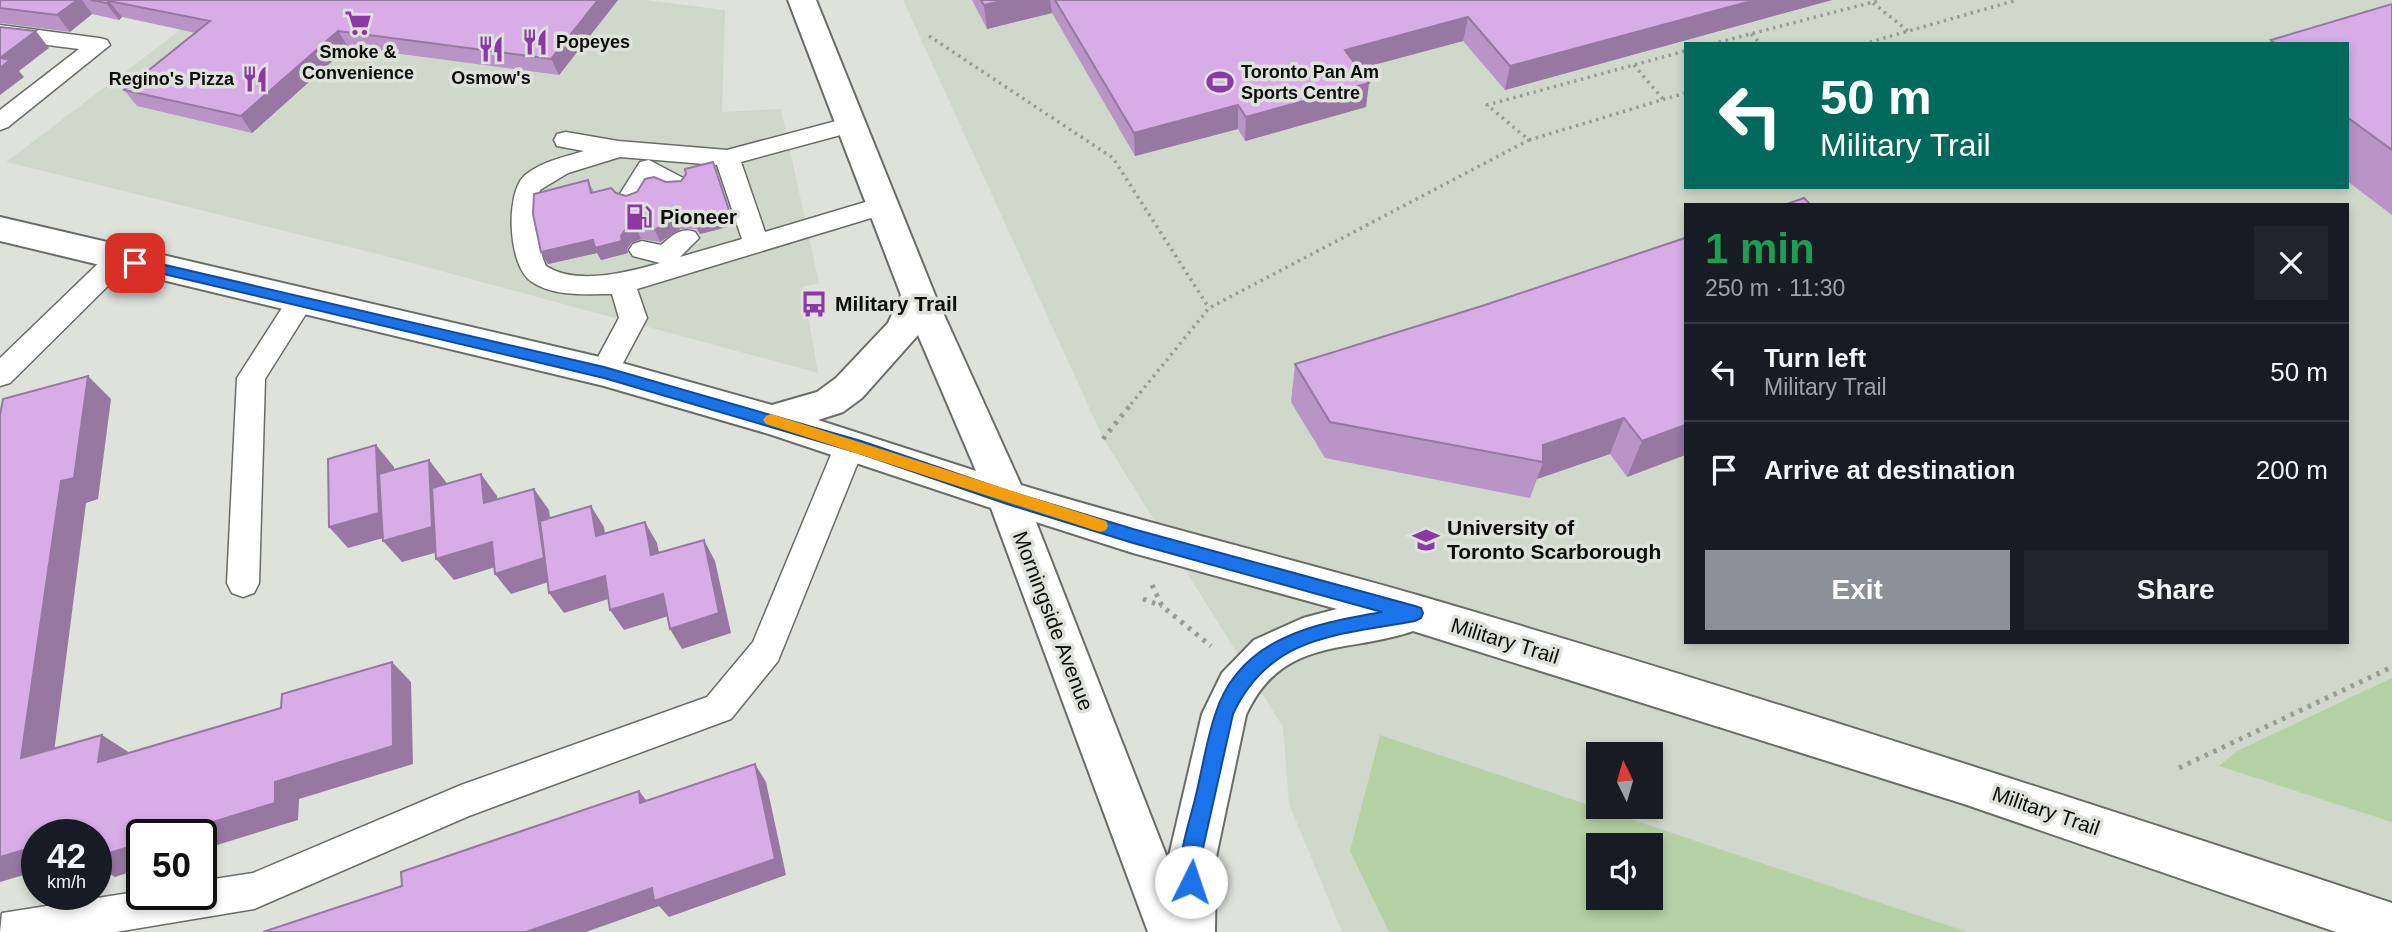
<!DOCTYPE html>
<meta charset="utf-8">
<style>
body{margin:0;font-family:Helvetica,sans-serif;background:#20242c;color:#f1f3f6;height:100vh;display:flex;flex-direction:column;font-size:26px;white-space:nowrap}
*{box-sizing:border-box;margin:0}
p{font-size:23px;color:#9ea1a6}
.icon{flex:none;width:38px;height:38px;fill:none;stroke:currentColor;stroke-width:2;stroke-linecap:round;stroke-linejoin:round}
.map{position:relative;flex:1;overflow:hidden}
.drawer{position:absolute;left:1684px;top:203px;width:665px;height:441px;display:flex;flex-direction:column;background:#171b24;border-radius:0px;box-shadow:0 4px 10px #0003}
.drawer>*{flex:none}
.banner{position:absolute;left:1684px;top:42px;width:665px;height:147px;border-radius:0px;box-shadow:0 4px 10px #0003;background:#00695c;color:#fff;overflow:hidden}
.needle{width:46px;rotate:355deg}
.buttons{position:absolute;left:1586px;top:742px;display:grid;gap:14px}
.buttons a{display:grid;place-items:center;width:77px;height:77px;border-radius:0px;background:#171b24;box-shadow:0 4px 10px #0003;font-size:35px}
.speed{position:absolute;left:21px;top:819px;display:flex;gap:14px;font-size:35px;font-weight:700;text-align:center}
.speed>*{display:grid;place-content:center;width:91px;height:91px;border-radius:50%;background:#171b24;box-shadow:0 4px 10px #0003;line-height:1}
.speed small{font-size:18px;font-weight:400}
.speed .limit{border:4px solid #111;border-radius:10px;background:#fff;color:#111}
.pin{position:absolute;display:grid;place-items:center;width:60px;height:60px;color:#fff;margin:-30px;border-radius:14px;box-shadow:0 4px 10px #0006}
.me{position:absolute;width:77px;margin:-38px;rotate:4deg;stroke-linejoin:round;filter:drop-shadow(0 0 5px #0008)}
.turn{display:flex;align-items:center;gap:24px;height:147px;padding:0 21px;font-size:32px}
.turn .icon{width:91px;height:91px;stroke-width:2.5}
.turn b{display:block;font-size:49px;line-height:60px}
.round{display:grid;place-items:center;flex:none;width:74px;height:74px;border-radius:0px;background:#20242c}
.summary{display:flex;align-items:center;justify-content:space-between;height:119px;padding:0 21px}
h1{font-size:42px;font-weight:700;line-height:52px;color:#1e9e55}
.cta{display:flex;gap:14px;margin-top:auto;padding:14px 21px}
.cta a{flex:1;height:80px;border-radius:0px;background:#8c9099;color:#fff;font-size:28px;font-weight:700;line-height:80px;text-align:center}
.cta a+a{background:#20242c;color:#f1f3f6}
ul{padding:0;list-style:none}
li{display:flex;align-items:center;gap:21px;height:98px;padding:0 21px;border-top:2px solid #363941}
li div{flex:1}
li b{display:block;font-size:26px}
li em{font-style:normal}
.map>svg:first-child{display:block}
</style>
<div class="map">
<svg width="2392" height="932" viewBox="0 0 2392 932">
<rect width="100%" height="100%" fill="#dee2db"/>
<path fill="#d0d8cb" fill-rule="evenodd" d="M220,0H645L725,10L722,112L781,109L819,283L803,287L818,373L382,255L6,162Z
M903,0H2392V932H1342L1289,804L1283,727L1103,438ZM1685,44H2347V187H1685ZM1685,205H2347V642H1685ZM1598,754H1650V807H1598ZM1598,845H1650V898H1598Z"/>
<path fill="#b6d1a3" fill-rule="evenodd" d="M2392,678V822L2219,766L2237,751Z
M1380,735L1967,932H1389L1350,851ZM1598,845H1650V898H1598Z"/>
<g fill="none" stroke-linecap="round" stroke-linejoin="round">
<g stroke="#6a6d67" stroke-width="3">
<path id="lane" d="M0,25L99,38L107,40L110,45L8,127L0,130V110L79,49L0,39Z
M851,117L859,120L863,125L859,130L741,162L765,232L882,197L891,200L895,206L891,212L637,289L647,318L614,380L604,383L594,380L590,372L619,318L612,294C587,294 554,297 532,282C508,267 505,195 524,176C540,162 564,157 584,151L557,146L554,140L557,134L566,132L618,141L727,150ZM620,157L717,165L742,239L680,257L699,238L695,232C680,227 673,235 661,245L642,241L633,244L629,250L633,256L660,263C629,272 576,286 546,266C537,247 534,211 540,190L568,173Z
M649,160L685,179L689,185L685,191C671,195 664,189 653,182L640,203L631,206L622,203L618,197L640,162Z
M119,250L128,252L132,259L128,266L10,383L0,386V358L110,252Z
M301,291L311,294L314,301L265,379L259,583L254,593L243,597L232,593L227,583L237,378L291,294Z
M850,433L860,437L865,445L782,651L778,661L731,719L469,816L254,909L116,932H0L2,913L142,891V894H201V881L253,873L461,785L707,697L753,642L835,445L840,437Z"/>
</g>
<g stroke="#6a6d67" stroke-width="4">
<path id="secondary" d="M788,0H816L935,295L1021,485C1152,525 1285,557 1417,595C1744,691 2068,796 2392,903V932H2336L1964,804L1413,631C1347,654 1282,636 1246,715L1216,857L1215,932H1148L991,508L769,434L604,386L0,241V217L604,358L772,405L817,392L836,378L888,323L901,295ZM918,335L976,471L818,420L843,412L862,398ZM1036,522L1133,553L1337,609L1303,618L1254,640L1222,673L1202,714L1168,860Z"/>
</g>
<path stroke="#999c97" stroke-width="3.5" stroke-dasharray="2.5 4.5" stroke-linecap="butt" d="M1873,3L1908,31
M1751,34L1761,44
M929,36L1113,158L1209,308
M1712,44L1881,0
M1863,44L2017,0
M1634,65L1663,99
M1529,140L1685,93
M1131,404L1209,308L1529,140L1487,105L1685,51"/>
<path stroke="#999c97" stroke-width="5" stroke-dasharray="3.5 6" stroke-linecap="butt" d="M1103,439L1132,403
M1152,585L1162,606L1211,646
M1143,599L1162,606
M2179,768L2392,667"/>
<use href="#lane" fill="#fff" fill-rule="evenodd"/>
<use href="#secondary" fill="#fff" fill-rule="evenodd"/>
</g>
<path fill="#b994c7" d="M0,0H618L559,75L348,47L252,133L137,106L124,90L196,33L122,17L119,20L92,14L70,32L0,23Z
M972,0H1832L1505,90L1463,41L1359,69L1366,107L1245,141L1238,129L1135,156L1052,13L987,29Z
M2392,4V215L2347,181V44H2268L2271,40Z
M588,180L594,192L616,193L735,225L700,234L696,229H680L660,242L641,239L631,243L627,249L628,253L601,260L597,253L548,264L541,252Z
M1685,238V455L1627,477L1610,454L1537,479L1530,498L1325,458L1291,402L1295,364L1485,305Z"/>
<path fill="#9678a2" d="M77,0H82L92,14L70,32L57,15Z
M598,0H618L559,75L551,59Z
M1005,0H1050L1052,13L987,29L984,5Z
M1755,0H1832L1505,90L1510,66Z
M109,1L122,17L119,20L106,3Z
M1468,17L1463,41L1343,73L1345,50Z
M36,31L49,48L19,71L24,77L0,95V58Z
M338,31L348,47L252,133L241,116Z
M1369,83L1366,107L1245,141L1246,117Z
M1238,105V129L1135,156L1134,133Z
M717,175L735,225L700,234L695,222Z
M675,216L680,229L660,242L655,230Z
M636,226L641,239L631,243L627,249L628,253L601,260L597,253L548,264L541,252L593,240L621,236L625,230Z
M88,376L111,399L98,499L86,503L51,776L21,758L61,481Z
M1624,418L1610,454L1537,479L1543,462V445Z
M1685,425V455L1627,477L1642,441Z
M376,445L394,467L397,534L348,548L329,527Z
M429,460L446,482L449,549L402,562L383,541Z
M481,474L497,496L500,525L484,503Z
M534,489L549,510L558,579L511,594L495,574Z
M591,506L604,527L609,557L596,536Z
M645,522L657,543L664,576L651,555Z
M704,540L715,561L731,633L682,649L670,629Z
M492,542L508,563L454,580L436,559Z
M605,576L618,596L564,613L549,593Z
M663,594L675,614L624,630L610,610Z
M392,662L411,682L413,764L299,799L298,820L201,850V835H170L275,782Z
M102,735L130,753L98,762Z
M755,764L766,782L786,875L669,917L659,906L586,932H526Z
M639,791L653,809L640,803Z
M90,829L96,835H73Z
M142,843V868L115,877L96,866V857Z
M37,846V871L0,882V857Z"/>
<path fill="#d7ace7" stroke="#9678a2" stroke-width="2" d="M0,0H77L57,15L0,8Z
M91,0H598L551,59L338,31L241,116L124,90L210,21L109,1L106,3Z
M981,0H1005L984,5Z
M1055,0H1755L1510,66L1468,17L1345,50L1369,83L1246,117L1238,105L1134,133Z
M2392,4V150L2347,117V44H2276L2271,40Z
M0,27L36,31L0,58L10,60L0,68Z
M713,162L730,213L695,222L691,217L675,216L655,230L636,226L625,230L621,236L622,241L595,248L593,240L541,252L533,214L534,194L588,180L591,193L611,188L616,193L626,196L637,192L645,179L654,177L666,182L681,181L686,174L685,169Z
M1804,198L1811,205H1784Z
M1685,238V425L1642,441L1624,418L1543,445V462L1330,422L1295,364L1485,305Z
M88,376L74,478L61,481L21,758L102,735L98,762L281,708L282,694L392,662L393,746L275,782V803L170,835H142V843L96,857V835H90V829L73,835H37V846L0,857V415L3,399Z
M376,445L379,513L329,527L328,459Z
M429,460L432,527L383,541L379,474Z
M481,474L484,503L534,489L544,558L495,574L492,542L436,559L432,488Z
M591,506L596,536L645,522L651,555L704,540L719,613L670,629L663,594L610,610L605,576L549,593L540,521Z
M755,764L775,859L654,901L652,888L526,932H263L402,886L401,872L639,791L640,803Z"/>
<path fill="#1a73e8" stroke="#114b97" stroke-width="2" d="M135,258L604,367L861,441L1008,491L1133,529L1415,606L1421,608L1423,613L1421,618L1415,621C1338,635 1270,635 1233,714L1201,857V882L1198,889L1191,891L1184,889C1174,862 1189,825 1195,799C1202,771 1206,742 1215,715C1239,638 1313,624 1382,612L1133,543L1007,504L859,453L604,378L130,266L128,263Z"/>
<path fill="#f59e0b" d="M771,414L1100,519L1106,521L1108,526L1106,530L1100,532L766,424L763,420L766,416Z"/>
<defs>
<g id="supermarket-bare" transform="scale(2.1)"><path d="M-6-5.5h2.5l.6 2H6L4.5 2H-2.5L-4.4-4H-6ZM-1.5 3.2a1.3 1.3 0 1 0 .1 0ZM3 3.2a1.3 1.3 0 1 0 .1 0Z" fill="#8c38a7" stroke="#dee2db" stroke-width="2.5" paint-order="stroke"/></g>
<g id="restaurant-bare" transform="scale(2.1)"><path d="M-5-6h1v4h1v-4h1v4h1v-4h1v5L-1.5 .5V6h-2V.5L-5-1ZM5-6V6H3V1.5H1.5Q1.5-4 5-6Z" fill="#8c38a7" stroke="#dee2db" stroke-width="2.5" paint-order="stroke"/></g>
<g id="stadium-bare" transform="scale(2.1)"><path d="M0-5a6.5 5 0 1 0 0 10a6.5 5 0 1 0 0-10ZM-3.5-1.8h7v3.6h-7Z" fill="#8c38a7" stroke="#dee2db" stroke-width="2.5" paint-order="stroke"/></g>
<g id="fuel-bare" transform="scale(2.1)"><path d="M-5.5-6h7V0h2V4h1.3V-2.5L3-4.5l.8-.8L6-3V5H2.5V1h-1V6h-7ZM-4.2-4.7v3.2H.2V-4.7Z" fill="#8c38a7" stroke="#dee2db" stroke-width="2.5" paint-order="stroke"/></g>
<g id="bus-bare" transform="scale(2.1)"><path d="M-5-6H5V4H4V6H2V4H-2V6H-4V4H-5ZM-3.5-4V0h7V-4ZM-3.5 1.2v1.5H-2V1.2ZM2 1.2v1.5H3.5V1.2Z" fill="#8c38a7" stroke="#dee2db" stroke-width="2.5" paint-order="stroke"/></g>
<g id="university-bare" transform="scale(2.1)"><path d="M0-5L7-2L0 1L-7-2ZM-4 1L0 2.5L4 1V4Q0 6-4 4Z" fill="#8c38a7" stroke="#dee2db" stroke-width="2.5" paint-order="stroke"/></g>
</defs>
<g fill-rule="evenodd">
<use href="#supermarket-bare" x="358" y="23"/>
<use href="#restaurant-bare" x="535" y="42"/>
<use href="#restaurant-bare" x="491" y="49"/>
<use href="#restaurant-bare" x="255" y="79"/>
<use href="#stadium-bare" x="1220" y="82"/>
<use href="#fuel-bare" x="639" y="217"/>
<use href="#bus-bare" x="814" y="304"/>
<use href="#university-bare" x="1426" y="540"/>
</g>
<g text-anchor="middle" stroke-width="7" stroke-linejoin="round" paint-order="stroke">
<g font-size="18" font-weight="bold" fill="#0d0e0c" stroke="#dee2db" text-anchor="start">
<text x="556" y="48">Popeyes</text>
<text x="358" y="58" text-anchor="middle">Smoke &amp;<tspan x="358" dy="21">Convenience</tspan></text>
<text x="1241" y="78">Toronto Pan Am<tspan x="1241" dy="21">Sports Centre</tspan></text>
<text x="491" y="84" text-anchor="middle">Osmow's</text>
<text x="234" y="85" text-anchor="end">Regino's Pizza</text>
</g>
<g font-size="21" font-weight="bold" fill="#0d0e0c" stroke="#dee2db" text-anchor="start">
<text x="660" y="224">Pioneer</text>
<text x="835" y="311">Military Trail</text>
<text x="1447" y="535">University of<tspan x="1447" dy="24">Toronto Scarborough</tspan></text>
</g>
<g font-size="21" fill="#0d0e0c" stroke="#dee2db">
<text transform="translate(1053 621) rotate(69)" y="7">Morningside Avenue</text>
<text transform="translate(1505 641) rotate(17)" y="7">Military Trail</text>
<text transform="translate(2046 811) rotate(19)" y="7">Military Trail</text>
</g>
</g>
</svg>
<div class="buttons">
<a><svg class="needle" viewBox="-14 -14 28 28"><path d="M0-13l5 13h-10z" fill="#e53935"/><path d="M0 13l5-13h-10z" fill="#9ea1a6"/></svg></a>
<a><svg class="icon" aria-label="sound" viewBox="0 0 24 24"><path d="M4 9h4l5-4v14l-5-4H4zM17 9q2 3 0 6"/></svg></a>
</div>
<div class="speed"><div>42<small>km/h</small></div><div class="limit">50</div></div>
<div class="pin" style="left:135px;top:263px;background:#d93025"><svg class="icon" aria-label="arrive" viewBox="0 0 24 24"><path d="M6 21V4h12l-3 4 3 4H6"/></svg></div>
<svg class="me" style="left:1191px;top:882px" viewBox="-20 -20 40 40"><circle r="19" fill="#fff"/><path d="M0-13L10 11 0 6-10 11z" fill="#1a73e8"/></svg>
<div class="banner">
<div class="turn"><svg class="icon" aria-label="left" viewBox="0 0 24 24"><path d="M17 20v-9H6M10 6l-5 5 5 5"/></svg><div><b>50 m</b>Military Trail</div></div>
</div>
<section class="drawer">
<div class="summary"><div><h1>1 min</h1><p>250 m · 11:30</p></div><a class="round"><svg class="icon" aria-label="close" viewBox="0 0 24 24"><path d="M6 6l12 12M18 6L6 18"/></svg></a></div>
<ul>
<li><svg class="icon" aria-label="left" viewBox="0 0 24 24"><path d="M17 20v-9H6M10 6l-5 5 5 5"/></svg><div><b>Turn left</b><p>Military Trail</p></div><em>50 m</em></li>
<li><svg class="icon" aria-label="arrive" viewBox="0 0 24 24"><path d="M6 21V4h12l-3 4 3 4H6"/></svg><div><b>Arrive at destination</b></div><em>200 m</em></li>
</ul>
<div class="cta"><a>Exit</a><a>Share</a></div>
</section>
</div>
